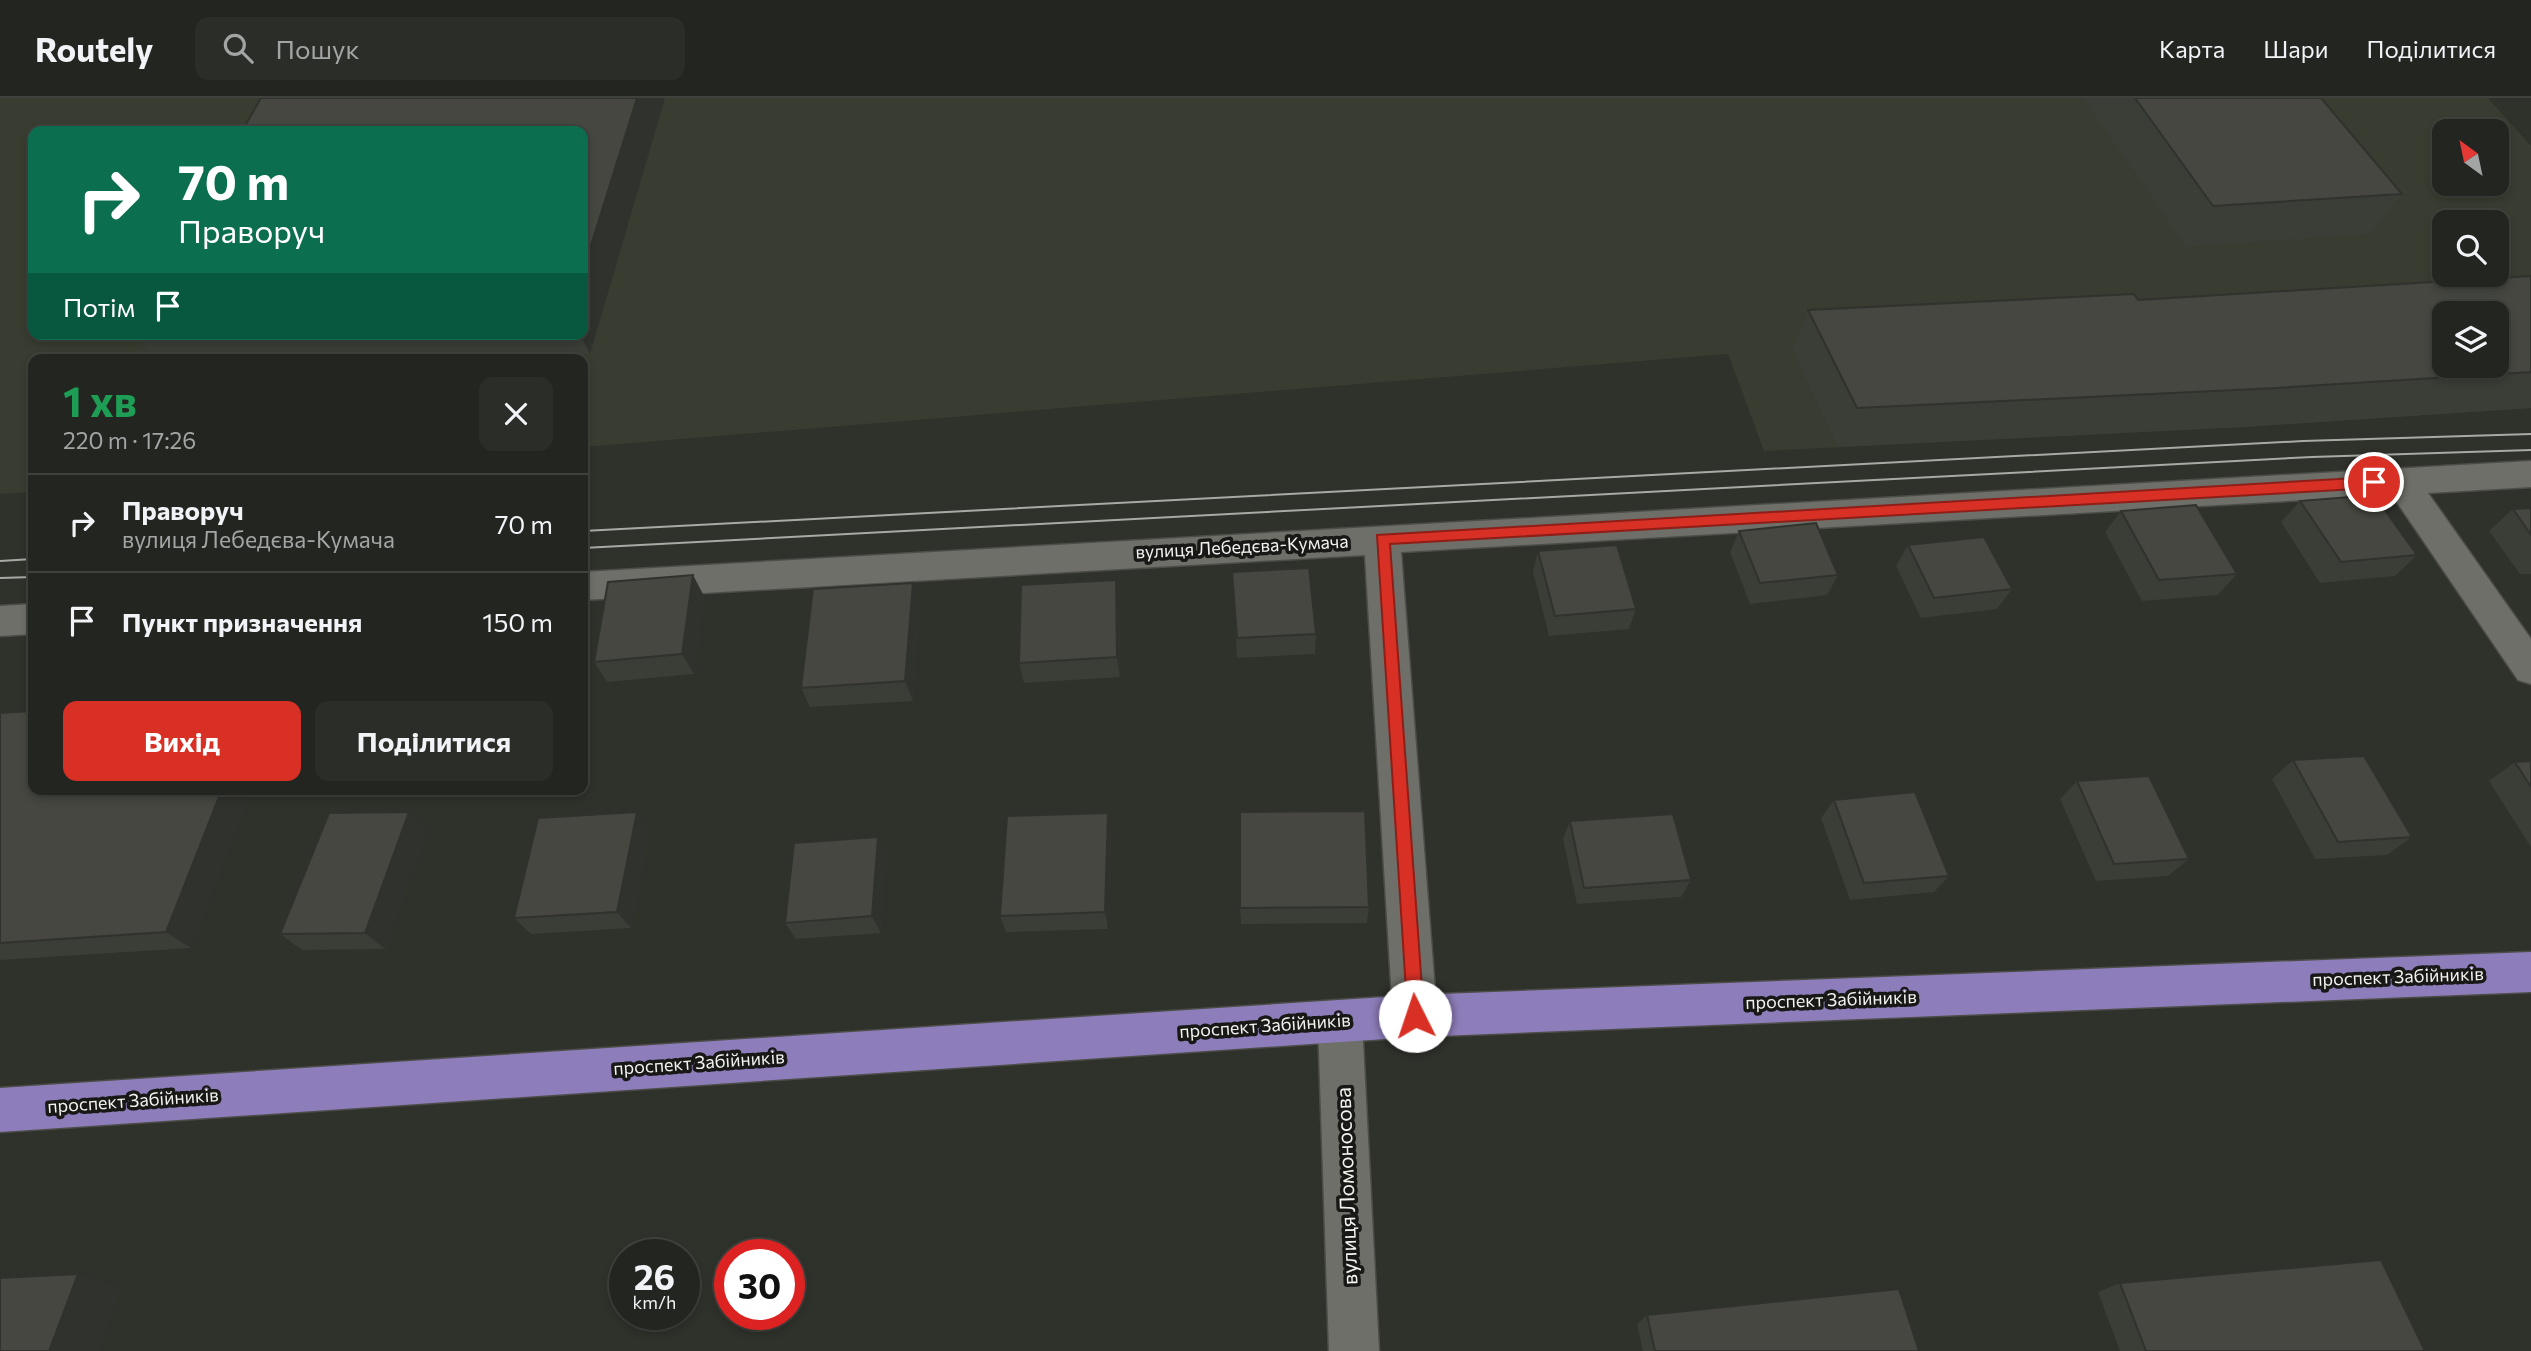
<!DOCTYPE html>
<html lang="uk">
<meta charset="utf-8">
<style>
body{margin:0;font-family:Commissioner,sans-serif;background:#2b2d29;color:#f1f3f6;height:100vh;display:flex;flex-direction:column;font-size:26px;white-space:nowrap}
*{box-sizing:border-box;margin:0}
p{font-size:23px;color:#a3a5a5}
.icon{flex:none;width:38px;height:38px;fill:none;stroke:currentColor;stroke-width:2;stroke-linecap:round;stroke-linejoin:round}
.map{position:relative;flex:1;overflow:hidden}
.panel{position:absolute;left:28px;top:256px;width:560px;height:441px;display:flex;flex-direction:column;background:#232520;border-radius:14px;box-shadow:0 4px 10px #0003,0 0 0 2px #40423e}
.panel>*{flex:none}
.top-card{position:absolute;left:28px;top:28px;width:560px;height:214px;border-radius:14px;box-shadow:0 4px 10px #0003,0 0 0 2px #40423e;background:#0b6e4f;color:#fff;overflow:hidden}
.needle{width:46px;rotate:327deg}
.fabs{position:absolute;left:2432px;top:21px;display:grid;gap:14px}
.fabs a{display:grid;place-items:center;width:77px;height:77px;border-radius:14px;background:#232520;box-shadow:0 4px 10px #0003,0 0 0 2px #40423e;font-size:35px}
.speed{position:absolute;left:609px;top:1141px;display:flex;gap:14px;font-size:35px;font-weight:700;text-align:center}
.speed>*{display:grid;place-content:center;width:91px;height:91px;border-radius:50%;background:#232520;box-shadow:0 4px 10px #0003,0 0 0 2px #40423e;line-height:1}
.speed small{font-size:18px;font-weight:400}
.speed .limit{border:10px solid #d22;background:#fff;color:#111}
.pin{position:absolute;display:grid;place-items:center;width:60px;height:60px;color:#fff;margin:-30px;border:4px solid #fff;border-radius:50%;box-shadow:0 2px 7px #0007}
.me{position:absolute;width:77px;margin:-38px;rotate:356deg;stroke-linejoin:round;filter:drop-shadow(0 0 5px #0008)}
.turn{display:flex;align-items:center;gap:24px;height:147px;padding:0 35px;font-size:32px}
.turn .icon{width:91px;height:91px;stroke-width:2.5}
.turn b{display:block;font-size:49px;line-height:60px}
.then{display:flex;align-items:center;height:66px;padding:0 35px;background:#0003;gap:14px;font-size:26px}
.round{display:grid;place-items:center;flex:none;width:74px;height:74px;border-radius:14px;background:#2b2d29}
.headline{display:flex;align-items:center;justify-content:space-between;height:119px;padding:0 35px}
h1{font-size:42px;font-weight:700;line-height:52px;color:#1e9e55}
.primary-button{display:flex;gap:14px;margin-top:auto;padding:14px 35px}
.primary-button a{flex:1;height:80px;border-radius:14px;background:#d93025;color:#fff;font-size:28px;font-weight:700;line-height:80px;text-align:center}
.primary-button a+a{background:#2b2d29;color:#f1f3f6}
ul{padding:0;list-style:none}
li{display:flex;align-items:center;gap:21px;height:98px;padding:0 35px;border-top:2px solid #40423e}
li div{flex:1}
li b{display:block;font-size:26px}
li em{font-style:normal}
header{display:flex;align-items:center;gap:42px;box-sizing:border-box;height:98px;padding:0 35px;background:#232520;border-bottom:2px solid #40423e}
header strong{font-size:33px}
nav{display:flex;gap:38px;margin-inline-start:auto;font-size:24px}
.search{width:490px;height:63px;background:#2b2d29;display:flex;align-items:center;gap:18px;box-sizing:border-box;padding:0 24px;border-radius:14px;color:#a3a5a5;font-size:26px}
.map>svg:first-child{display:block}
</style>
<header>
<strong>Routely</strong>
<div class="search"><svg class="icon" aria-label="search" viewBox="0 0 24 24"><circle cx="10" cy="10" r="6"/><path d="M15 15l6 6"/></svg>Пошук</div>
<nav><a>Карта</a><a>Шари</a><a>Поділитися</a></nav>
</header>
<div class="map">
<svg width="2531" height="1253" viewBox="0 0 2531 1253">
<rect width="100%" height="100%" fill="#2f312b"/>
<path fill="#393c30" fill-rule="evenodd" d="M0,0H2488L2531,48V310L2244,329L1764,353L1728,256L583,349V261H33V394L0,396ZM33,33H583V236H33ZM2445,33H2497V86H2445ZM2445,124H2497V177H2445ZM2445,215H2497V268H2445Z"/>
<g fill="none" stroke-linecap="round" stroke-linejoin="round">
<g stroke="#4c4d48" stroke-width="3">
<path id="minor" d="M2531,363V389L2428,395L2531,541V586L2518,582L2392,397L1401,454L1437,918L1430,933L1415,939L1400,933L1393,918L1365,457L583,502V474Z
M33,506V536L0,538V508Z
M1340,903L1355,909L1362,924L1379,1253H1329L1318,924L1325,909Z"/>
</g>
<g stroke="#4c4d48" stroke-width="3">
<path id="major" d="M2531,854V894L1415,939L0,1034V990L1415,897Z"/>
</g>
<use href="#minor" fill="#6d6f68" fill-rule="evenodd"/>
<use href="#major" fill="#8d7dba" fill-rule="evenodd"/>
<path stroke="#a8aaa5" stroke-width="2" d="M583,433L2303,343L2531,336
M583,450L2312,359L2531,352
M0,463L33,461
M0,480L33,479"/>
</g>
<path fill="#3b3d37" d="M665,0L590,256L484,261H154L132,236H583V33Z
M2083,0H2321L2402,96L2370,136L2186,149Z
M2531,178V310L2244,329L1838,349L1792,252L1808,212L2138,202Z
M2300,403L2417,457L2395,478L2320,485L2281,424Z
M2531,410V476H2520L2489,433L2513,411Z
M2121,413L2237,476L2218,497L2142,503L2105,434Z
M1739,433L1838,477L1827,497L1750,506L1730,454Z
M1908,447L2012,491L1997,511L1921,520L1896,468Z
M1538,453L1636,511L1629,531L1549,538L1533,474Z
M1232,474L1316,536L1315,556L1237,560Z
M1116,482L1119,502L1120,579L1024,585L1019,565Z
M704,498L694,576L607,584L594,564Z
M920,505L913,603L810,609L801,590Z
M0,615L33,691H251L191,850L0,862Z
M2293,662L2412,739L2387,757L2315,761L2272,681Z
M2531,663V749L2489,683L2515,664Z
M2077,683L2189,761L2168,778L2096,783L2060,701Z
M1834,702L1949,778L1934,794L1850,802L1821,720Z
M637,714L650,732L631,830L531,836L514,820Z
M1108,715L1111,733L1108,831L1006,834L1000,818Z
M1570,723L1691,782L1681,799L1577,806L1563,741Z
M428,732L385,851L302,852L280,836Z
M878,739L886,757L881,835L796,841L785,825Z
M1369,809L1367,825L1241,826L1240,810Z
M2120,1185L2425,1253H2120L2098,1194Z
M1647,1217L1919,1253H1643L1637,1226Z"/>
<path fill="#30322d" d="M637,0H665L590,256L580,236H583V173Z
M693,477L704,498L694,576L682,556Z
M1116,482L1119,502L1120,579L1117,559Z
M913,485L920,505L913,603L905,583Z
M222,691H251L191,850L166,834Z
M409,714L428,732L385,851L365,835Z
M637,714L650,732L631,830L617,814Z
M1108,715L1111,733L1108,831L1105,814Z
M878,739L886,757L881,835L872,818Z
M78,1176L122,1189L99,1253H49Z"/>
<path fill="#454740" stroke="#30322d" stroke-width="2" fill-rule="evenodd" d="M261,0H637L583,173V33H242Z
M2135,0H2321L2402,96L2213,108Z
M2531,178V274L2276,290L1857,310L1808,212L2134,196L2138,202ZM2445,215H2497V268H2445Z
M2374,397L2417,457L2341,464L2300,403Z
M2196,407L2237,476L2159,482L2121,413Z
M2531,410V437L2513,411Z
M1816,425L1838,477L1760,485L1739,433Z
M1984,439L2012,491L1934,500L1908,447Z
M1617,447L1636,511L1555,518L1538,453Z
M1309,470L1316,536L1237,540L1232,474Z
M693,477L682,556L594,564L608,484Z
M1116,482L1117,559L1019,565L1021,487Z
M913,485L905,583L801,590L813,491Z
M33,613V691H222L166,834L0,845V615Z
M2364,658L2412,739L2338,744L2293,662Z
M2531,663V689L2515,664Z
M2149,678L2189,761L2114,766L2077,683Z
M1915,694L1949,778L1864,785L1834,702Z
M1365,713L1369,809L1240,810V714Z
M409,714L365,835L280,836L329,715Z
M637,714L617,814L514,820L538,720Z
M1108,715L1105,814L1000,818L1007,718Z
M1673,716L1691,782L1584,790L1570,723Z
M878,739L872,818L785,825L794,745Z
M2381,1162L2425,1253H2146L2120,1185Z
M78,1176L49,1253H0V1180Z
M1899,1191L1919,1253H1655L1647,1217Z"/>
<path fill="#d93025" stroke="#8d1f18" stroke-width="2" d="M2374,379L2381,384L2374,390L1390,446L1424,918L1421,924L1415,927L1408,924L1377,437Z"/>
<g text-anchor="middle" stroke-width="7" stroke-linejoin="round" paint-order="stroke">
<g font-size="18" fill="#f2f3ef" stroke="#181816">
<text transform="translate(1242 449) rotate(-3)" y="6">вулиця Лебедєва-Кумача</text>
<text transform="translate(2398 879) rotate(-2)" y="6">проспект Забійників</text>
<text transform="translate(1831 902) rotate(-2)" y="6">проспект Забійників</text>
<text transform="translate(1265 928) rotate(-4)" y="6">проспект Забійників</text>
<text transform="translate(699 965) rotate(-4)" y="6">проспект Забійників</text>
<text transform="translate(133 1003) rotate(-4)" y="6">проспект Забійників</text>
</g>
<g font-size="21" fill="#f2f3ef" stroke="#181816">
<text transform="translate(1347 1088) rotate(-92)" y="7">вулиця Ломоносова</text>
</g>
</g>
</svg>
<div class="fabs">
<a><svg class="needle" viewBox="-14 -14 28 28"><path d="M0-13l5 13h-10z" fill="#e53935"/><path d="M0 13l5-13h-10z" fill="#a3a5a5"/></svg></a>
<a><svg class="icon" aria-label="search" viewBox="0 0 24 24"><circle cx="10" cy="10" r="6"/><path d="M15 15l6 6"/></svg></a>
<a><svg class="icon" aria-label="layers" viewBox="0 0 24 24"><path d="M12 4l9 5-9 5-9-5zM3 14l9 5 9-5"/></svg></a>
</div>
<div class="speed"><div>26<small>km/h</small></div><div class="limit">30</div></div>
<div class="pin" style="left:2374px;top:384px;background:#d93025"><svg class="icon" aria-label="arrive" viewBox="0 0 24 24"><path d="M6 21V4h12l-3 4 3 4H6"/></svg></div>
<svg class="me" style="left:1415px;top:918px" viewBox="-20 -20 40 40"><circle r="19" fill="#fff"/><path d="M0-13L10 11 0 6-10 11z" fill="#d93025"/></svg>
<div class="top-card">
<div class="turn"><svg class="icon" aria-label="right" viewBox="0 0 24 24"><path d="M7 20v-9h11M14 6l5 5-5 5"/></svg><div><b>70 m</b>Праворуч</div></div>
<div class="then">Потім<svg class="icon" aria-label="arrive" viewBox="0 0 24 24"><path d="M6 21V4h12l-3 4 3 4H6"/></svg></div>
</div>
<section class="panel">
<div class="headline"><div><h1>1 хв</h1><p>220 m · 17:26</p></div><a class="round"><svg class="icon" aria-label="close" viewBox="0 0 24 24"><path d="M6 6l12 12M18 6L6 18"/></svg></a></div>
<ul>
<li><svg class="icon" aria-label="right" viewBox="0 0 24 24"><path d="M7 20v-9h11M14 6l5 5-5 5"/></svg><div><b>Праворуч</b><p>вулиця Лебедєва-Кумача</p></div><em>70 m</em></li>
<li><svg class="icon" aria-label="arrive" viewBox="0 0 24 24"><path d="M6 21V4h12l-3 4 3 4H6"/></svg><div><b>Пункт призначення</b></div><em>150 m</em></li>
</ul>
<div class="primary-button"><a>Вихід</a><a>Поділитися</a></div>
</section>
</div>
